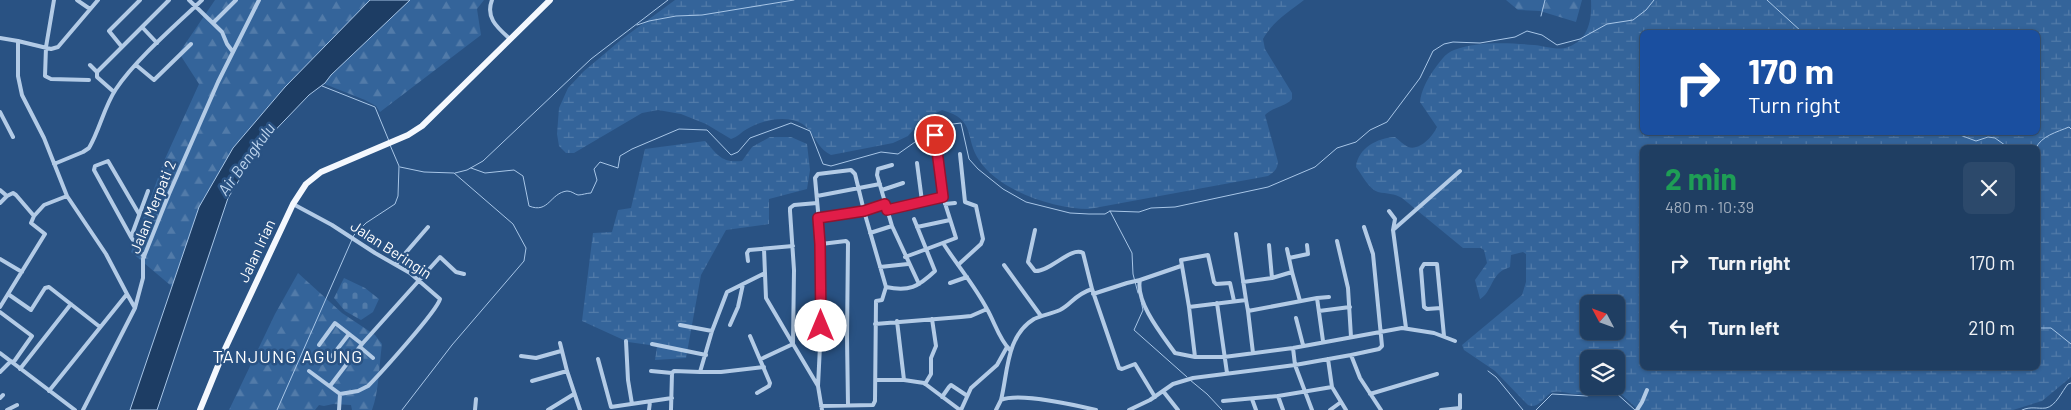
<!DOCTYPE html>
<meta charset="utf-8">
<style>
body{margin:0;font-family:Barlow,sans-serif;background:#2c496b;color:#f1f3f6;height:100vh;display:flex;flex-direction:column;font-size:19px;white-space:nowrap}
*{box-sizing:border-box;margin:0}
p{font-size:16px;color:#a1aebe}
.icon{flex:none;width:28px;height:28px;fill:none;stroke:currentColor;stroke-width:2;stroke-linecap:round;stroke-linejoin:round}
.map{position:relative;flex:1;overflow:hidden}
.side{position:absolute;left:1640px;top:145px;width:400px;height:225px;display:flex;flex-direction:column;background:#1f3e62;border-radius:8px;box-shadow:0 1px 4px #0004,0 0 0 1px #3c5777}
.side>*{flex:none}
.banner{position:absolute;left:1640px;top:30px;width:400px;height:105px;border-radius:8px;box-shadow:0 1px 4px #0004,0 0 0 1px #3c5777;background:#1a4fa0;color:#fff;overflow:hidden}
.needle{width:32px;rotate:311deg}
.buttons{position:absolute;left:1580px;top:295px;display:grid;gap:10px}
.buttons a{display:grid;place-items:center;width:45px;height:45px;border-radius:8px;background:#1f3e62;box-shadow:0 1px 4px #0004,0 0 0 1px #3c5777;font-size:25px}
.pin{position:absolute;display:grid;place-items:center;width:42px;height:42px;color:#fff;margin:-21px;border:2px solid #fff;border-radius:50%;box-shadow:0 1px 5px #0007}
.me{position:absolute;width:55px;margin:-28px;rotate:0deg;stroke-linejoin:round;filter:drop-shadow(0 0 4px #0008)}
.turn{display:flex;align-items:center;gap:18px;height:105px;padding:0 25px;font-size:22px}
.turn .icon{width:65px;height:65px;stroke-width:2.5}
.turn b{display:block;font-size:35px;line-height:42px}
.round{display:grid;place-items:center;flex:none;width:52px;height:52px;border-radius:8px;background:#2c496b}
.headline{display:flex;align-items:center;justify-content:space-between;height:85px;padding:0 25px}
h1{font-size:30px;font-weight:700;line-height:38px;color:#1e9e55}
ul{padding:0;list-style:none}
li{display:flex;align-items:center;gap:15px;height:65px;padding:0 25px}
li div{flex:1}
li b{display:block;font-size:19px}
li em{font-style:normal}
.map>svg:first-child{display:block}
</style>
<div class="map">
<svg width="2071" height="410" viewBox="0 0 2071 410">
<defs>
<pattern id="forest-firs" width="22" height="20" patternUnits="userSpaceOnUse" patternTransform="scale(1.25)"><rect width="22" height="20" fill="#34649a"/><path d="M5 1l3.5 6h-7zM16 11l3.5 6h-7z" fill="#527ba9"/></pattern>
<pattern id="wetland-marsh" width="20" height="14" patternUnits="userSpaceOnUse" patternTransform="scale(1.25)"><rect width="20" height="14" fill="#34649a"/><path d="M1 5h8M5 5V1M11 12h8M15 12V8" fill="none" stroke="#527ba9"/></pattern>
<pattern id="cemetery-stones" width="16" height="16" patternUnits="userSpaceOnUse" patternTransform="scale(1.25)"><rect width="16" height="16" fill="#34649a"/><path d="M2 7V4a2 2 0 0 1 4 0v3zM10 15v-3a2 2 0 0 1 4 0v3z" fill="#527ba9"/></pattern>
</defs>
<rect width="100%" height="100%" fill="#295283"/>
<path fill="url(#forest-firs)" d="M215,0H484L477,9L481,35L380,112L376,106L365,100L317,81L292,85L176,290L131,252L164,161L199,84L179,53Z
M1506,0H1582L1576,22L1540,11L1518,10Z
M298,273L342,313L375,335L382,344C379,365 379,392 372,410H352L351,405L333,404L324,406L319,405L315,410H229L275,314Z"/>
<path fill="url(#wetland-marsh)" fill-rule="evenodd" d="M675,0H1304C1290,11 1272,22 1263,39L1265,49L1292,93V99C1285,107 1273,107 1265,115L1278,162C1277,170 1274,172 1268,176L1089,209C1054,209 999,191 979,160C964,137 977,120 942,110L921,121L908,136L893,143L831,155C820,150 816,139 808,129C795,113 763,119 747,129C741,132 738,137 731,139L706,124L681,114L658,110L642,113L574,153H566L559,146L557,134L559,108L568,88L584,71L622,39Z
M1591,0H2071V377L2042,401L2013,410H1638C1632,404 1625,397 1618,392C1606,385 1589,394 1576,394C1569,394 1561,390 1553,392C1544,395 1539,410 1528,405L1495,371L1464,350L1462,345L1522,295L1526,282V254L1523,252L1511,255L1510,267C1508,268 1505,269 1503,270C1491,277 1491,293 1480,299L1475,280L1487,263L1484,250L1481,248H1463L1402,198C1394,193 1387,194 1378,192C1369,189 1362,175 1356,167C1358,148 1377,138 1395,137C1399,140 1404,145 1408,147C1420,151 1433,136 1437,127L1420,102C1421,91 1427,80 1433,71C1439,63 1445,53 1454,50C1478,41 1510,43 1534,45C1544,46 1559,51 1568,47C1589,40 1592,19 1591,0ZM1642,32H2038V132H1642ZM1642,148H2038V368H1642ZM1589,304H1616V331H1589ZM1589,359H1616V386H1589Z
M770,137H791L807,144L810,170L807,189L769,199V224L726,230L701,275L686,358L655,360L657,346L628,342L582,321L593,233L612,232L618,210L631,208L645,149L705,141C718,155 721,163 742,161L752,147Z"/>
<path fill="url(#cemetery-stones)" d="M344,278L365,288L379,299L373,312L361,320L345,311L334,298Z"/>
<path fill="#1d3d64" stroke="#a8c6e7" d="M370,0H410L331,75L325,83L309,95L260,146L228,198L157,410H130L199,207L233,148L285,87Z"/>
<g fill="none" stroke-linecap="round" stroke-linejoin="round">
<path stroke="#a8c6e7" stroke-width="1" d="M1767,0L1802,32
M1541,16L1545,0
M637,25L649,21L676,16L702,15L794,0
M322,86L375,107L389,141
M1952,132L1976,141L1988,137L1995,138L2009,148
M2036,148C2041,136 2057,132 2069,127L2071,129
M400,167L424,172L454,173L513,224L526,248L524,261L452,345L402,410
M471,168L485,173L514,170L523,176L529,206C549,214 550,193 567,191C572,191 574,194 578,195C582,195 587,193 591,193L597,180L594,169L600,162L618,168L620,156L632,149L679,129L707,130L731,155L738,152L750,138L791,123L810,131L823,164L831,166L881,152L898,154L915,142L928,127L961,123L969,159L978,169L1003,189L1026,202L1070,213L1089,214H1105L1110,211L1139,212L1151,208L1175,207L1268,187L1315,167L1337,148L1356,142L1370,130L1387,122L1420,78L1433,51L1444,44L1453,42L1480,43L1515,37L1527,31L1542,35L1557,45L1580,39L1607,24L1633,20L1646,10L1654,0
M455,173L467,170L483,161L591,59L668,0
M1110,211L1132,253L1133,274L1138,293
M1141,301L1143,310L1134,330L1187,377
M2038,328H2051L2071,344
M1488,371L1496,377L1523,410
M1190,380L1207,394L1222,410
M277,410L354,235L366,223L395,204L398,196L399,166L390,145
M1536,410L1552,394L1587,396L1597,393L1615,392L1635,410
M2022,410C2031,406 2037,409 2046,408C2056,406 2062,391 2068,384L2071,383"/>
<path stroke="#b3cbe6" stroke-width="4" d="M54,0L46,47L45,76L51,79L89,80
M77,0L90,9
M189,0L222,32L227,44L233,52
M492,0C485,18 498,28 510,39
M213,23L236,0
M0,38L18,41
M157,43L142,27L169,0
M122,47L109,31L140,0
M90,65L97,72
M136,65L154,80L191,44
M114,92L97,77V72L142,27
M0,112L13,137
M917,163L922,201L943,197
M54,164L83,152L89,148C100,129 104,107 116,89C136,59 176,25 202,0
M892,165L878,169L877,175L892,226L919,284
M0,190L7,196L13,193L16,195L34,216L31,223L45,234L0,307
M882,190L903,183
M817,196L880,184
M0,203L7,196
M817,203L794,205L790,208V211L794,270L793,344L818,386
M293,204L332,225L375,253L410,273L440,299C437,311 380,374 368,386L358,391L340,394L339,410
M945,204L955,203
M887,210L922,201
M1389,211L1395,219L1393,230L1406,328
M139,214L108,161L95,166L94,170L131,237L144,257
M34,216L44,205L67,196
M818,219L864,211L885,204
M917,227L950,220
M1364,227L1373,254L1382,346L1379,349L1351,355L1360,378L1381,410
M1035,230L1028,262L1035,271C1050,272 1071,246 1083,253L1092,289L1119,368L1122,369L1135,364L1155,397
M1393,230L1460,171
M870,233L892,226
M131,237L148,191
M1337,241L1348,288L1351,337
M943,243C957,265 975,286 987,309C995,323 999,339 1010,350
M821,244L846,241L848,243L847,337L848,405
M1269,245L1272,278
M905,257L956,238L943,197L935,135
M1289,258L1308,254L1307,245
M0,259L22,272
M748,261L747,253L749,250L793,246
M396,264L428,227
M958,265L981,244L983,239L976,206L965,202L960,154
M1004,265L1041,316
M1181,266L1140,280C1135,302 1163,336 1175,353L1195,357H1224L1293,348L1402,328L1434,333L1455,341
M880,267L908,264
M1292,272L1300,301
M1243,282L1272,278L1292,272L1287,249
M950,283L967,277
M886,287C909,292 918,287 935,271L914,219
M8,294L31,310L45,288L49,287L100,327
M127,294L135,308
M1093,294L1127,283L1140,280
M1246,300L1248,311L1317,298
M1217,303L1227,373
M1189,307L1246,300L1236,234
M1441,308L1427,309L1424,307L1421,269L1424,264H1437L1444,336
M1248,311L1253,353
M1319,311L1350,307
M0,312L32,336L13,363
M1296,318L1303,345
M875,324L961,317L971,316L987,309
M680,325L712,331
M730,325L738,307L743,284
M750,336L770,383L769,386L757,393
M626,341L628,380L632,404
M1323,341L1317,298L1329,297
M560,343L567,371L580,410
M652,344L706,355
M319,345L335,323L362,344
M360,347L373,358
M1293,348L1295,365L1312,410
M0,353L75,410
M332,356L349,334
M521,356L536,358L561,351
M1195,357L1189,307L1181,260L1208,255L1214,282L1216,284L1230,283L1234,301
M598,359L611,407L672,398
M761,359L793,344L766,298L764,249
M1328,359L1332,387L1346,410
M20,369L71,304
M309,371L340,394
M651,371L672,373
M0,372L11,361
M700,372H721L764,367
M877,380H904L897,321
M904,380L924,383L960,410
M532,381L567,371
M925,384L931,374V358L936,346L932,319
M330,386L362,344L440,257L456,272L464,274
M49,391L127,294L106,254L67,196L44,138L22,95L18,76V41L51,49L58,47L98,0
M1163,391L1178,410
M1370,394L1437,374
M1278,396L1283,410
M942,397L949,387L951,385L966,395
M0,398L3,395
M1252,399L1256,410
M1001,400C1008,372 1006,336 1034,319C1042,315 1051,314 1060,310C1072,304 1074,295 1092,289
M1223,401L1278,396L1332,387
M821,406L873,405L875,401L876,301L882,300L886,287L864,211L855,174L851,170L818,174L815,178L821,244V326L818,386L822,410
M1460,408V395
M7,410L17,405
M83,410L135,308L143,278V259L169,194L218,82L259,0
M475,410L476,399
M548,410L574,394
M649,410L650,402
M671,410L672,373L674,371L700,372L712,331L727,292L765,273
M961,410L971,388L997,365L1007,347
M996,410L1001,400C1019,392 1075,405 1096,410
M1129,410L1150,400L1173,384L1193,378L1295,365L1351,355
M1330,410L1341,402
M1441,410L1460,408
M1637,410L1642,402L1647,390"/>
<path stroke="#f4f8fe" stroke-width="6" d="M200,410L224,351L293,204L306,184L321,172L408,135L422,126L550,0"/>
</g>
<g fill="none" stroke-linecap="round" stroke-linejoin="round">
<g stroke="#92132f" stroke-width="12">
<path id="route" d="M821,326L820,244L818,218L864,211L885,204L887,210L943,197L935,135"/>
</g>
<use href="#route" stroke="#e11d48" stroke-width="9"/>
</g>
<g text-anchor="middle" stroke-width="5" stroke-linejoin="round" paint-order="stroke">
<g font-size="15" fill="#fff" stroke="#295283">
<text transform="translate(153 207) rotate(-68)" y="5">Jalan Merpati 2</text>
<text transform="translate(391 250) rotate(33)" y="5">Jalan Beringin</text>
<text transform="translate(257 251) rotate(-65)" y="5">Jalan Irian</text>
</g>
<g font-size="16" font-style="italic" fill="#bed5ee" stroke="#295283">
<text transform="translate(246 159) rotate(-54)" y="6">Air Bengkulu</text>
</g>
<g font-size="18" letter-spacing="1" fill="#fff" stroke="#295283">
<text x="288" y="363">TANJUNG AGUNG</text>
</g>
</g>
</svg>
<div class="buttons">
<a><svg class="needle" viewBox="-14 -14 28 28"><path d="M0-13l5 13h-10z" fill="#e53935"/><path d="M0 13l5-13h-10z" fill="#a1aebe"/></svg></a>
<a><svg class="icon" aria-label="layers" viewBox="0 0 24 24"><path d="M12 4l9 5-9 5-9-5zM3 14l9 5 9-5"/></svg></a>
</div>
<div class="pin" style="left:935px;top:135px;background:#d93025"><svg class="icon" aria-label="arrive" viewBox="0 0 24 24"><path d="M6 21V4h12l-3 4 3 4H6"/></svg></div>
<svg class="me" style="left:821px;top:326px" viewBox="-20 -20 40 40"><circle r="19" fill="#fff"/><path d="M0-13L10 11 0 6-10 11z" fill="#e11d48"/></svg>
<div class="banner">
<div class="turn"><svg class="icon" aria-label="right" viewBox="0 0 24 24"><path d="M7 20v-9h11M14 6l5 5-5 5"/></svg><div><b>170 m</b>Turn right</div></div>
</div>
<section class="side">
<div class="headline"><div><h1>2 min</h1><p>480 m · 10:39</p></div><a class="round"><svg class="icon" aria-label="close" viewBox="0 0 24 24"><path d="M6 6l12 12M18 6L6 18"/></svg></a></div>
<ul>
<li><svg class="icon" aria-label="right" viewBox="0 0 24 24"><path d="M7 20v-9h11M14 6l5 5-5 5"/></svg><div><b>Turn right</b></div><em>170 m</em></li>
<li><svg class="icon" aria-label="left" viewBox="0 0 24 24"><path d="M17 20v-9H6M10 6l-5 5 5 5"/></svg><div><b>Turn left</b></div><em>210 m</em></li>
</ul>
</section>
</div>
